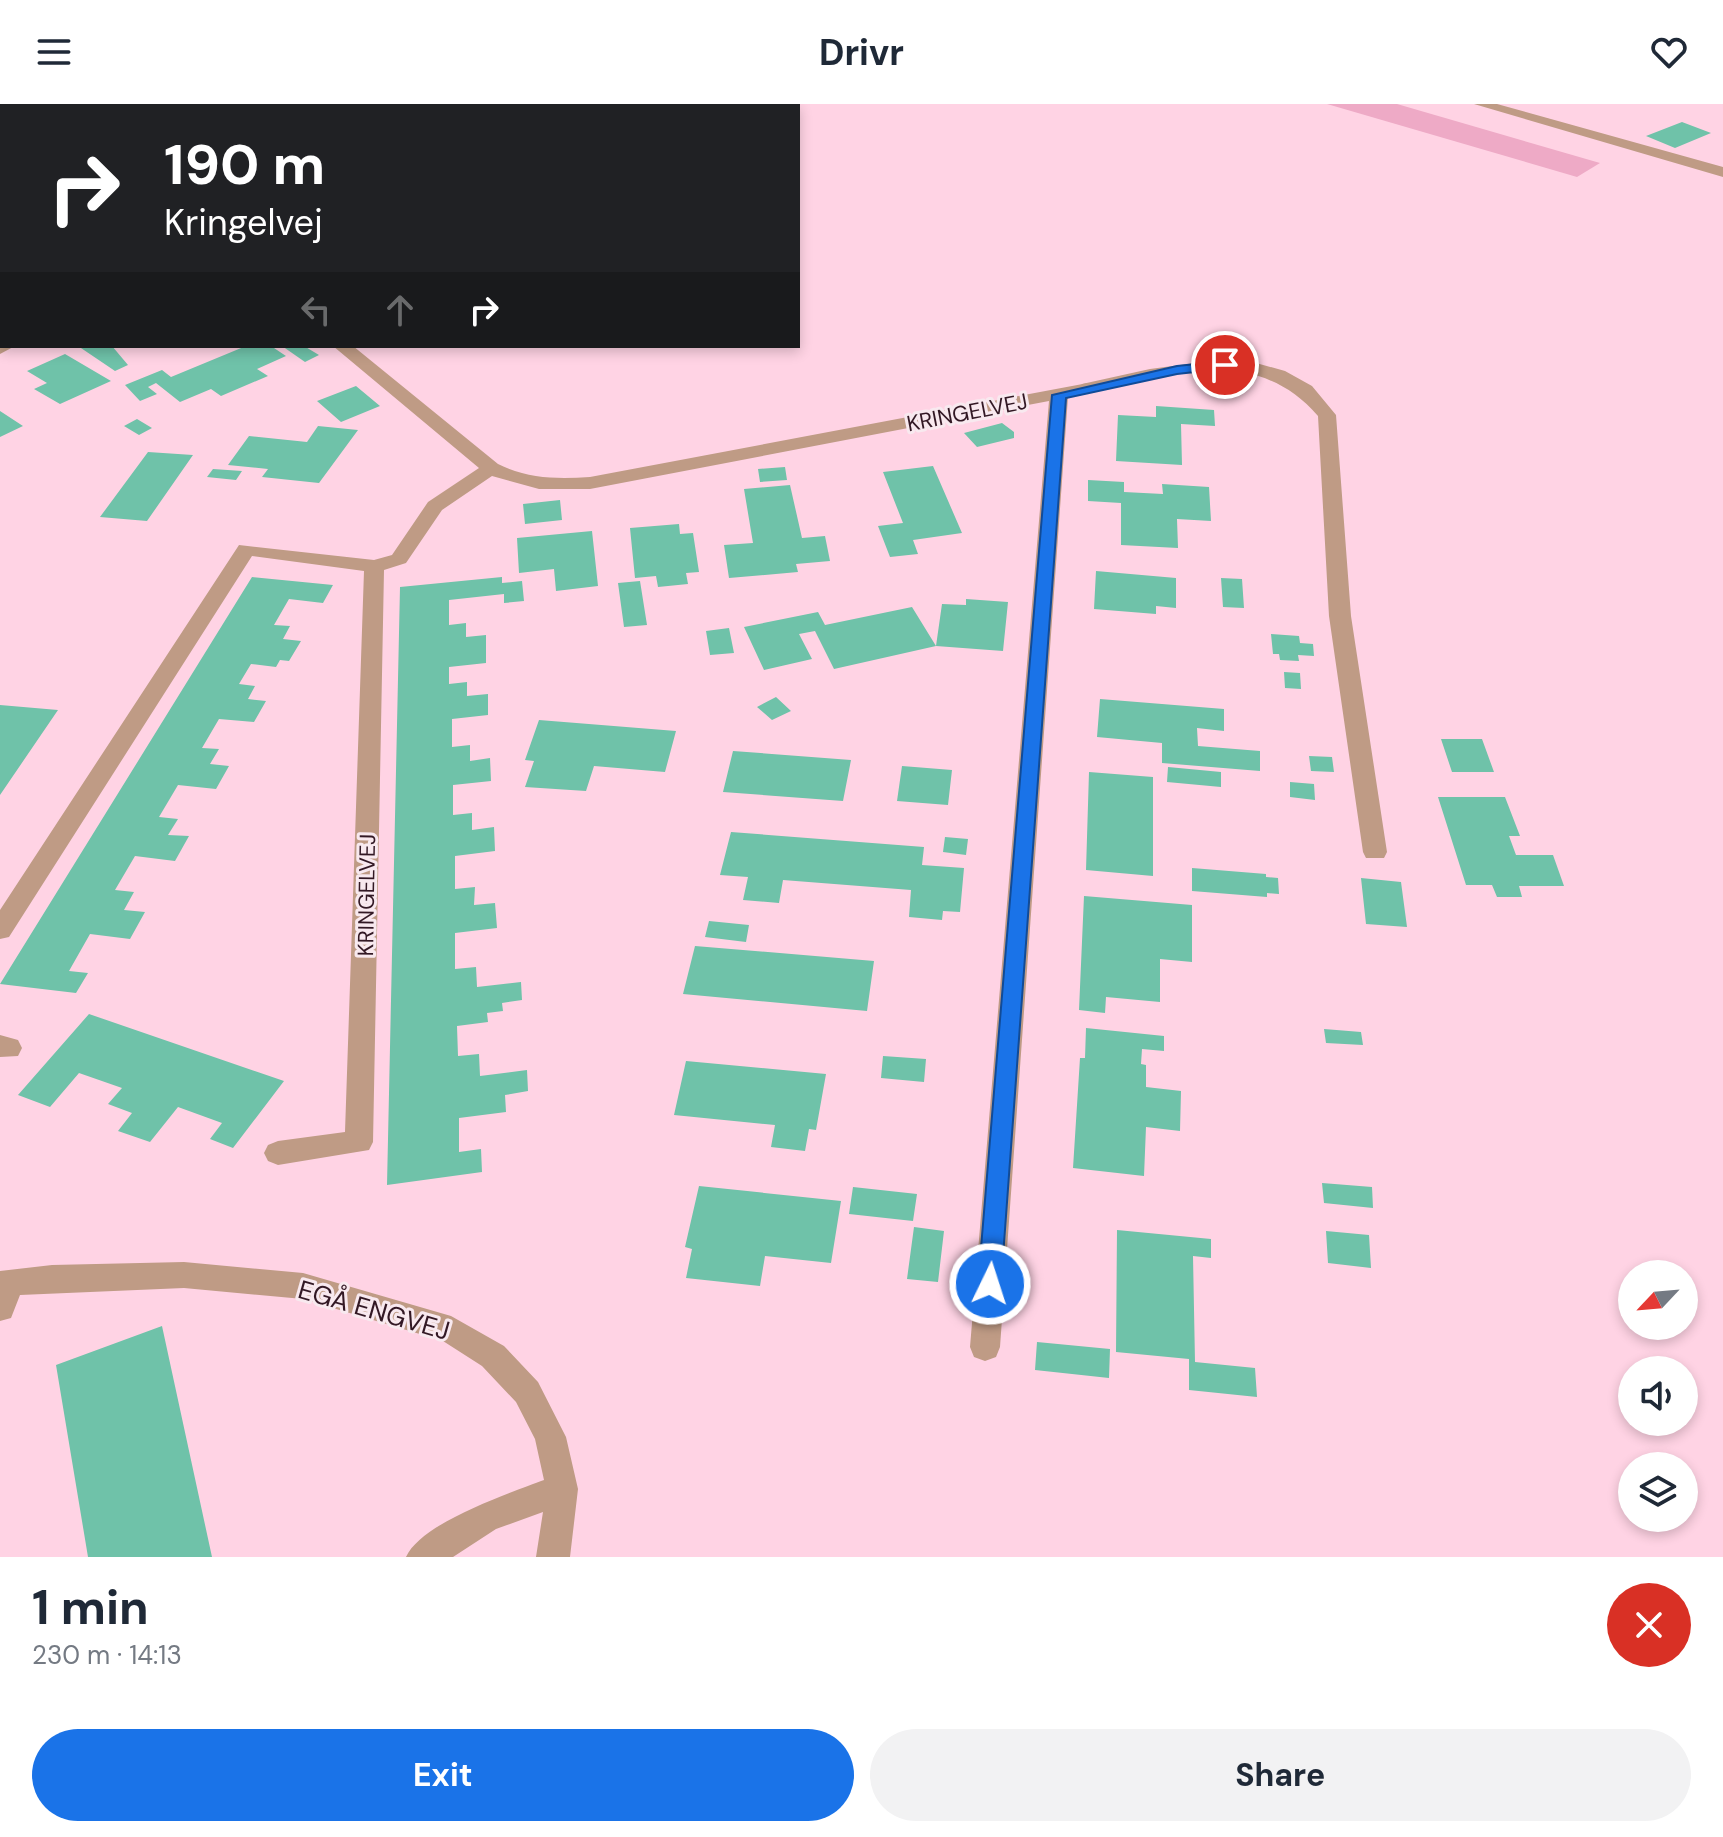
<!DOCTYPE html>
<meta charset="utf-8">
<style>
body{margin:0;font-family:"DM Sans",sans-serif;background:#f2f2f3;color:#1f2937;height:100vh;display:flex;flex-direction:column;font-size:30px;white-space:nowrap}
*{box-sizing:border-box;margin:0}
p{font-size:26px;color:#747a83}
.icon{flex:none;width:44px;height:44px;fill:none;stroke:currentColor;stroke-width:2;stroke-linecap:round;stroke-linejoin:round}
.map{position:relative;height:1453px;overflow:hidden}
.panel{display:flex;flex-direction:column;background:#fff;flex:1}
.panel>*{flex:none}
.banner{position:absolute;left:0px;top:0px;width:800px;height:244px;box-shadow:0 4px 12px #0003;background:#202124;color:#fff;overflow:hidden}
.needle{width:52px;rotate:244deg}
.fabs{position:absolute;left:1618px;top:1156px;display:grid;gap:16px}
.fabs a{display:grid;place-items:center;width:80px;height:80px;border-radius:50%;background:#fff;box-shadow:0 4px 12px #0003;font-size:40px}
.pin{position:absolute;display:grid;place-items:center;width:68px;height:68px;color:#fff;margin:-34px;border:4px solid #fff;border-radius:50%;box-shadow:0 2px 8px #0007}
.me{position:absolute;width:88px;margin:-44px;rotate:4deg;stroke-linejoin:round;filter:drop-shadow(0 0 6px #0008)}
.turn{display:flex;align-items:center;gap:28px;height:168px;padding:0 32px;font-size:36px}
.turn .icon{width:104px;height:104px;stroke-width:2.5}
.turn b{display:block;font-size:56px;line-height:68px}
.lanes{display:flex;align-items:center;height:76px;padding:0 32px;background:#0003;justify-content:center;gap:40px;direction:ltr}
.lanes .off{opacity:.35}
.round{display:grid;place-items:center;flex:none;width:84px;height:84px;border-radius:42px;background:#f2f2f3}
.headline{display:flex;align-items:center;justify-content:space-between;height:136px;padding:0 32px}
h1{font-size:48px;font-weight:700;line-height:60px}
.cta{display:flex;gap:16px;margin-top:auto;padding:16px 32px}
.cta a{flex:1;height:92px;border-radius:48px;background:#1a73e8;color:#fff;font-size:32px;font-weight:700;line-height:92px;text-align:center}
.cta a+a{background:#f2f2f3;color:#1f2937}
header{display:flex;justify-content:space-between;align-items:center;height:104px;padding:0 32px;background:#fff;font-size:36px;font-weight:700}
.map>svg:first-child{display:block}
</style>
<header><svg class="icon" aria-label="menu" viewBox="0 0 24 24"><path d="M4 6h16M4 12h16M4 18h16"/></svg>Drivr<svg class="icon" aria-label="heart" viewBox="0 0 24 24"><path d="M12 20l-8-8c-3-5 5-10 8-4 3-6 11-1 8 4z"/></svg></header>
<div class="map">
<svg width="1723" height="1453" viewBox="0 0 1723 1453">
<rect width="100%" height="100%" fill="#ffd3e4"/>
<path fill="#eeaac6" d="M1327,0H1397L1600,59L1577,73Z"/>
<path fill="#6fc2a9" d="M1682,18L1711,29L1675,44L1646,32Z
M78,242H112L128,261L115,267Z
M246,242H271L286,252L257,265L268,272L221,292L211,285L180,298L156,279L148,283L157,290L140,297L125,281L162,266L171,273Z
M282,242H304L319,251L305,258Z
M65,250L111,277L60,300L34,285L47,279L27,267Z
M356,282L380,302L341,318L317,297Z
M1156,302L1214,306L1215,322L1181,320L1182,361L1116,357L1118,311L1156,313Z
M0,307L23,322L0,333Z
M137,315L152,324L139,331L124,322Z
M1002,319L1014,328V334L977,343L964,329Z
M318,322L358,326L319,379L262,373L268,365L228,361L249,332L307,338Z
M148,348L193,351L147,417L100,413Z
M933,362L962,429L913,436L918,450L890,453L878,422L903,419L883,368Z
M785,363L787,376L760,378L758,365Z
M213,365L242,367L236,376L207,373Z
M1088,376L1124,378V388L1163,390L1162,380L1209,383L1211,417L1177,415L1178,444L1121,441V399L1088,397Z
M790,381L802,434L825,432L830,457L796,460L798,468L729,474L724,441L753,439L744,385Z
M560,396L562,416L525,420L523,400Z
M679,420L680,430L693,429L699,468L686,469L688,480L658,483L656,472L635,474L630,424Z
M592,427L598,482L556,487L554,465L519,469L517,434Z
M1096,467L1176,474V504L1156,502V510L1094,505Z
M252,473L333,481L323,499L289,495L274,521L290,522L283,535L301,537L289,557L280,556L276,563L251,560L239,580L255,582L248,595L266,597L254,618L219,615L202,644L219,645L210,660L229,662L216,685L178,681L159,713L178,715L168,731L189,732L175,757L135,752L115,786L134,788L124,806L145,808L130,835L90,830L69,867L88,869L76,889L0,880Z
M502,473V479L522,477L524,497L504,499V490L449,496V521L466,519V533L486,531V559L449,563V580L467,578V592L488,590V611L452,615V643L470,641V657L490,654L491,677L453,681V711L472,709V726L494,723L495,747L455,752V785L475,783L474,801L495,799L497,824L455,829V865L476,863L477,883L521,878L522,896L502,899L503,907L487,909L488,918L457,922L458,952L479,950L480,972L527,966L528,987L505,991L506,1008L459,1014V1048L481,1045L482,1068L387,1081L400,483Z
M1221,474L1242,475L1244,504L1223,503Z
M640,477L647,521L624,523L618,479Z
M966,495L1008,498L1003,547L936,542L942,500L966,501Z
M912,503L936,542L834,565L815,527L799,530L812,555L764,566L744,523L818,508L825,521Z
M729,524L734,549L710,551L706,527Z
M1271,530L1299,532L1300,539L1313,540L1314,552L1298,551L1299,557L1280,556L1279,550H1273Z
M1284,568L1300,569L1301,585L1285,584Z
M776,593L791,607L772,616L757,603Z
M1100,595L1224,605V627L1197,624L1198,642L1260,647V667L1162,659V639L1097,633Z
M0,601L58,606L0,691Z
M539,616L676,627L665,668L594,662L586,687L525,683L534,657L525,656Z
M1441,635H1482L1494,668H1452Z
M733,647L851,656L843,697L723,688Z
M1309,652L1332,653L1334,668L1311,667Z
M902,662L952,666L948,701L897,697Z
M1168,663L1221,668V683L1167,678Z
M1089,668L1153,673V772L1086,766Z
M1290,678L1314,680L1315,696L1290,693Z
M1438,693H1505L1520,732H1509L1516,751H1553L1564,782H1519L1522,793H1497L1492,781H1466Z
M731,728L924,743L922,761L964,764L960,808L943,807L942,816L909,813L911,786L783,776L779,799L743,796L748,773L720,771Z
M945,733L968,735L966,751L943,748Z
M1192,764L1266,770V773L1278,774L1279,790L1267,789V793L1192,787Z
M1361,774L1401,778L1407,823L1366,820Z
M1084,792L1192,801V858L1160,855V898L1106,893L1105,909L1079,906Z
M709,817L749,821L746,838L705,833Z
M695,842L874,857L867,907L683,890Z
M89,910L284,977L233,1044L210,1035L222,1019L178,1003L150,1038L118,1027L132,1009L108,1000L122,984L79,969L50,1003L18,991Z
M1086,924L1164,932V947L1142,945L1141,960L1146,961V983L1181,987L1180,1027L1146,1023L1144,1072L1073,1064L1080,954H1085Z
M1324,925L1361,928L1363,941L1326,939Z
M883,952L926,955L924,978L881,974Z
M686,957L826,970L816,1026L809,1025L805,1047L771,1043L775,1021L674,1011Z
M1322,1079L1372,1083L1373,1104L1324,1099Z
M699,1082L841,1097L831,1159L765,1152L760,1182L686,1174L692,1145L685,1143Z
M853,1083L917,1090L913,1117L849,1110Z
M914,1123L944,1127L938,1178L907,1175Z
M1117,1126L1211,1135V1154L1193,1152L1195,1258L1255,1264L1257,1293L1189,1286V1255L1116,1248Z
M1326,1127L1369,1131L1371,1164L1328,1159Z
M162,1222L212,1453H88L56,1261Z
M1037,1238L1110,1245L1109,1274L1035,1266Z"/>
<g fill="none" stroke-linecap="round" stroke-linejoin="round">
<path fill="#bf9b85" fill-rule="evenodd" d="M1217,256L1249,257L1285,267L1312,282L1336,311L1351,512L1387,748L1384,754H1366L1363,748L1329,512L1318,312C1255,239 1170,271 1088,289L1079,284L1082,280L1150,265Z"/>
<path fill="#bf9b85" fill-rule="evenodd" d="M1474,0H1497L1723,63V73Z
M0,238L2,242H15L0,250Z
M333,242H353L498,360C528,375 557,375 590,373L1088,279L1097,284L1094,288L1068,293L1000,1243L996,1253L985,1257L974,1253L970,1243L1049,297L590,385H539L492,372L442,406L406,459L384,466L373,1038L369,1046L278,1061L268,1057L264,1049L268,1041L278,1037L345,1028L364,467L252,452L9,833L0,835V806L239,441L374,456L392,451L428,398L479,364Z
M0,931L18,936L22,944L18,952L0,953Z
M184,1158L303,1169L451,1212L504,1242L538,1278L566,1333L578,1385L570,1453H536L543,1408L496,1425L453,1453H406C421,1419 509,1389 544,1376L535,1335L516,1298L482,1262L443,1237L303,1195L184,1184L20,1191L11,1214L0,1217V1167L52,1161Z"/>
<path fill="#bf9b85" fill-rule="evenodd" d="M2,110V120L0,121V111Z"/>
</g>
<path fill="#1a73e8" stroke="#114b97" stroke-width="2" d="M1225,257L1232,261L1230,264L1177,270L1066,294L1001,1180L998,1187L990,1190L982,1187L978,1180L1052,291L1177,262Z"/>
<g text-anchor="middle" stroke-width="6" stroke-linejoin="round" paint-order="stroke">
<g font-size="22" fill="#321824" stroke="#f8e9ef">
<text transform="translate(967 308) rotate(-11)" y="8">KRINGELVEJ</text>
<text transform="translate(366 791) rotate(-89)" y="8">KRINGELVEJ</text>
</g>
<g font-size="26" fill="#321824" stroke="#f8e9ef">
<text transform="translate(374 1206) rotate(16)" y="9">EGÅ ENGVEJ</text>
</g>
</g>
</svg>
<div class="fabs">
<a><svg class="needle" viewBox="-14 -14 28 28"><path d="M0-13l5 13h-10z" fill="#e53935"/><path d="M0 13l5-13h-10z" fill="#747a83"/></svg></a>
<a><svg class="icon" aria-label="sound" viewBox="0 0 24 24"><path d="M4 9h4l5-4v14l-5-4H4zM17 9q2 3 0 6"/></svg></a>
<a><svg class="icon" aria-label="layers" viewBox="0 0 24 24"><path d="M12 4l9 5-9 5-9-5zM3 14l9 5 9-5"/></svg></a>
</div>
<div class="pin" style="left:1225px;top:261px;background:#d93025"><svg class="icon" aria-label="arrive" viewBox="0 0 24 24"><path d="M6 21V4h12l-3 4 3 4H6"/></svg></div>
<svg class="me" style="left:990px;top:1180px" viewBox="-20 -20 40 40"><circle r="17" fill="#1a73e8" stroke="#fff" stroke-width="3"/><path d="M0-11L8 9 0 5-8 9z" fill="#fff"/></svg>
<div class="banner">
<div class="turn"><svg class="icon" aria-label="right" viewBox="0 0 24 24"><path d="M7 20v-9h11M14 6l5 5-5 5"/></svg><div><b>190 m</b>Kringelvej</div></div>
<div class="lanes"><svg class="icon off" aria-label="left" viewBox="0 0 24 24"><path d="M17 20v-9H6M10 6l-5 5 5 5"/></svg><svg class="icon off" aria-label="ahead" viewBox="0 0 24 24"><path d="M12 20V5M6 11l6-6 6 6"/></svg><svg class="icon" aria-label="right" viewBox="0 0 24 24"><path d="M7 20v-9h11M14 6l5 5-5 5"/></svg></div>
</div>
</div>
<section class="panel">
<div class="headline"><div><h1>1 min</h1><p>230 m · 14:13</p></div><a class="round" style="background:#d93025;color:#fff"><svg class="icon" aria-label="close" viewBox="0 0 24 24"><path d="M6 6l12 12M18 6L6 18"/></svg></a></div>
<div class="cta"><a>Exit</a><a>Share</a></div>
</section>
